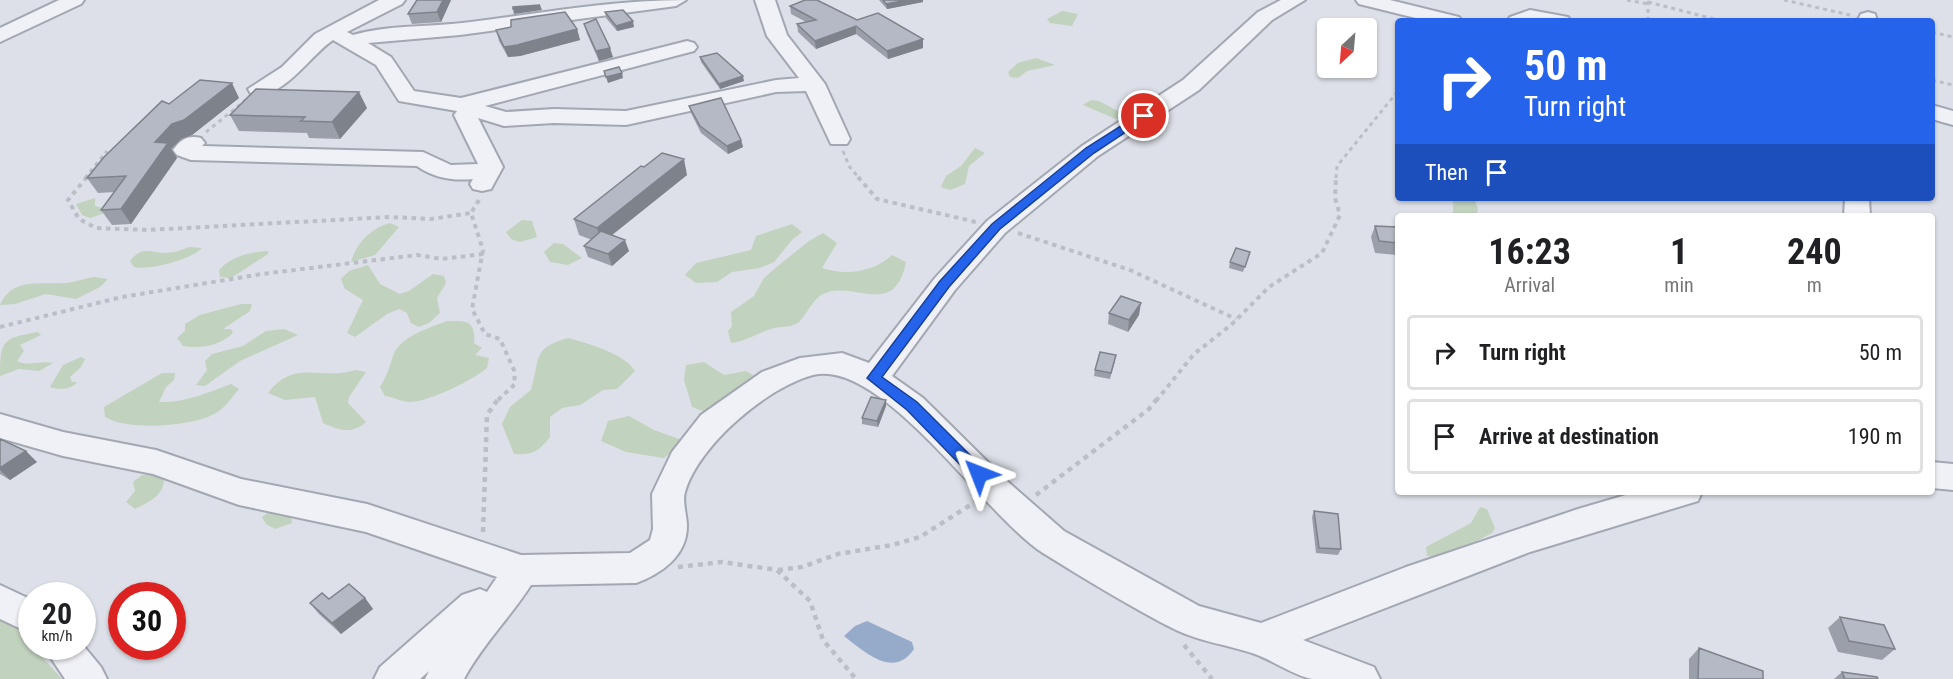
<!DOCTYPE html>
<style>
body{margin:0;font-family:"Roboto Condensed",sans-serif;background:#f6f6f6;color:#202124;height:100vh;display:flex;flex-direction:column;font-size:22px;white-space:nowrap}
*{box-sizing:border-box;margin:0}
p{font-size:20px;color:#757577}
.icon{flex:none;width:33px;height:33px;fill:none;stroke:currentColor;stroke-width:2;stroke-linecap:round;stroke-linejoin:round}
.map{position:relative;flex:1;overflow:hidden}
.panel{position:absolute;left:1395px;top:213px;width:540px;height:282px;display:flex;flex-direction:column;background:#fff;border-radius:6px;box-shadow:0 2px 4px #0004}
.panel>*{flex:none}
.guide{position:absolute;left:1395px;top:18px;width:540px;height:183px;border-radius:6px;box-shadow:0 2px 4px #0004;background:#2563eb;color:#fff;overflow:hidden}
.needle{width:39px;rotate:206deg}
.fabs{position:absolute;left:1317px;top:18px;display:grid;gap:12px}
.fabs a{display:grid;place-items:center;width:60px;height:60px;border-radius:6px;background:#fff;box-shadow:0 2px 4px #0004;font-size:30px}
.speed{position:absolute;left:18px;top:582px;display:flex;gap:12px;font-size:30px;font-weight:700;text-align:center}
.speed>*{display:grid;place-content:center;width:78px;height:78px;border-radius:50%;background:#fff;box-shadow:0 2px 4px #0004;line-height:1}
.speed small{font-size:15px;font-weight:400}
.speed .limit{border:9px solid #d22;background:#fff;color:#111}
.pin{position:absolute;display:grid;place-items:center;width:51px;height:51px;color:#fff;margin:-26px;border:3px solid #fff;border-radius:50%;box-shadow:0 2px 6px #0007}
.me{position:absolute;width:66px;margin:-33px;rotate:315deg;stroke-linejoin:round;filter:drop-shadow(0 0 4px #0008)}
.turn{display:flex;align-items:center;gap:21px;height:126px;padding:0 30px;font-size:27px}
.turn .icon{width:78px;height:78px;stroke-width:2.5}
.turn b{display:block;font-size:42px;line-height:51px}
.then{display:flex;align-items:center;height:57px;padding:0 30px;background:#0003;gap:12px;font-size:22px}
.eta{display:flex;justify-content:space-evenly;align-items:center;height:102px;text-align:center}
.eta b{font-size:36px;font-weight:700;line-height:42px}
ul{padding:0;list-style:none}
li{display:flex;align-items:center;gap:18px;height:75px;margin:0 12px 9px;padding:0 18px;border:3px solid #e0e0e0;border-radius:6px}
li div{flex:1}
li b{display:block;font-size:22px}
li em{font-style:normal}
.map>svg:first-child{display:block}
</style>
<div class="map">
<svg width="1953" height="679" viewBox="0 0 1953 679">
<rect width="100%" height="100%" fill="#dde0e8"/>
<path fill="#c1d2be" d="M1062,11L1078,14L1072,26L1050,23L1047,19Z
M1036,58L1055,65L1027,71L1018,78L1010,77L1008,72L1018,63Z
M1091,100C1104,100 1113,111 1126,114L1125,117L1116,119L1083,105Z
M975,148L985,153L969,166L965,184L950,190L941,187L946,176L961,166Z
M95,198V206L107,209L108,212L90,218L82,215L76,204Z
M1453,198H1474L1478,209L1476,216H1453Z
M522,220L532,221L537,237L520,242L511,239L506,232Z
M390,223L399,227L375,255L351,262C356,243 371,228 390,223Z
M792,224L802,232L792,240L774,262L760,268L732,272L717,282L696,283L685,275L696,263L751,250L756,236Z
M823,233L837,243L822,268C846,276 874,272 892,255L906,262C895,317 858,283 828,292C814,296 809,311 800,321C792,328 784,326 774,328C759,332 747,341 731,343L728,331L732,326L731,312L754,296L764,278L779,265L809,241Z
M554,243L563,244L582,258L568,265L550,262L544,252Z
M189,247L202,248C193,259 148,271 134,267L130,261C143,245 150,253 165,253C174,253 181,250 189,247Z
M268,251V254L231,278L220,277L219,270C232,256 250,252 268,251Z
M368,265L380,284L400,294L409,291L433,274L444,276L446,283L437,298L440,313L429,323L419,327L411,323L407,313L399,309L387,314L355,337L347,333L363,300L345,289L341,279L349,271Z
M94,277L108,279L100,287L76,299L46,294L15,304L0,305C12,276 44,285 67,283C76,282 85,278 94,277Z
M241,304H252L250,311L223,329H231L233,333C219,346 201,349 183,346L177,338L185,331V324L200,315Z
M447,321C466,321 476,320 474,343L482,348L475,355L489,358L487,368C473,380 427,403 408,402C401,401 392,397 385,396L380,387C387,376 389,368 393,356C400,336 429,328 447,321Z
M284,329L298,335L240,361L205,386L196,385L207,370L205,361L212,354L243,346L266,331Z
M38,332L41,335L20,345L24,351L17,361C27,367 41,360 53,363L39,371L19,369L0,376C0,341 2,338 38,332Z
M568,338C588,343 625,354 635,371L617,389L603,390L580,405L562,408L550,417V437C538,452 533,455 514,454L502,424L510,407L531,390C541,358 531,349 568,338Z
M81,357L85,359L81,367L70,377L72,382H77C71,390 59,390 50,387L63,365Z
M704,362L724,375L746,371L753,375L751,383L726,395L708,413L692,407L684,380L686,365Z
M355,370L366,372L349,397L348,403L366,422C351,435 339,430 323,423L315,397L285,400L268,393C295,358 320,381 355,370Z
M162,373H175L174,380L166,387L159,402C184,403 207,393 231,384L239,389C232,397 225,408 216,413C193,427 127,431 105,417L104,407Z
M629,416L654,430L685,441L664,458L626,452L601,441L608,421Z
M142,475H158L164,479C164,496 147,503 135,509L126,502L135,491L133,482Z
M1480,507L1487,509L1495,528L1492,533L1444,558L1427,556L1426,547L1471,523Z
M272,510L291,516L292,523L275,529L266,524L262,517Z
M0,618L16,628L62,679H0Z"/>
<path fill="#96abca" d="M867,621L912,642L914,649C894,679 866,653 844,636L855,626Z"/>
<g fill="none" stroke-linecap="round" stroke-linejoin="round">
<g stroke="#a2a7b2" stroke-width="4">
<path id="minor" d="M59,0H84L81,4L0,42V28Z
M379,0H405L402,4L347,32L353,35C388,25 426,27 462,23C537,14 610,0 686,0L676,6L460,35L368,43L391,57L414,91L461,98L687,41L694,43L697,47L694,51L485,106L506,112L554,109L626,111L776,80L799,78L767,36L755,0H775L787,35L825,84L850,139L847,144H831L806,91L776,92L626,125L554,123L504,126L478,118L503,167L491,189L482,191L473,189L470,184L473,179C452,181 434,178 417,166L191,160L177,155L173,150C181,139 188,135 201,138L205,143L202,146L423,152L451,165L478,164L454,115L457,111L399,101L376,65L333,40C310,55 283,101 251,94L248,89L282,67L315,34Z
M1281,0H1305L1272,20L1199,90L1098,156L1005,233L955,290L892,376L923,398L1007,481L1064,531L1199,606L1261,623L1406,567L1578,509L1636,492H1702L1698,501L1530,552L1303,640L1374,667L1380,679C1359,679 1333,679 1312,679C1293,675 1274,661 1255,654C1229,645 1201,642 1176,630C1132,608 1085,579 1043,553C985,516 882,358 813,375C767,387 698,446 685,492C682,502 687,515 687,526C687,556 661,574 636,583L531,585C510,618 482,645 464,679H425L429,671L420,679H374L380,667L462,595L480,589L487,592L497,577L366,532L239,505L153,474L63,456L0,438V414L63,432L156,450L241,479L367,504L521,555L630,553L650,540L653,529L652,494L672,452L701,415L762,372L800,358L842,353L869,363L935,278L987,221L1082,146L1183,80L1258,12Z
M1356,0H1390L1459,17L1462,21H1428L1359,4Z
M1530,10L1568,17L1571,21H1507L1510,17Z
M1868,12L1875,14L1877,21H1857L1861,14Z
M1932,105L1953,111V125L1932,119Z
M1845,198H1869L1870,216H1844Z
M1932,462L1953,464V490L1932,488Z
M0,585L32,600V634L0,619Z
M82,644L101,667L107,679H65L43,646H82Z"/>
</g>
<path stroke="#bbbec6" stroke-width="3" stroke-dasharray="4 4" stroke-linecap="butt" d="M1627,0L1648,4
M1784,0L1850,15
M1648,1V21
M1648,2L1722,21
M1932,32L1953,37
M1932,80L1953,85
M206,132L247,99
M843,151L849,166L859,178
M85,178L107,151
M1336,178L1337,166L1398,91"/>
<path stroke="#bbbec6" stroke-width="4" stroke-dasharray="4.5 4.5" stroke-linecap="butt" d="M87,177L68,200L79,219L96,228L148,230L390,217L431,219L471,213
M858,177L877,199L976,222
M479,200L471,213L483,250L472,309L485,334L500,339L514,370L515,384L497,401
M1018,233L1130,270L1236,319
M0,327L122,297L262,274L417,255L442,259L483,254
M1156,401L1194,354L1231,325L1269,287L1322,253L1340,215L1335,198L1336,177"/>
<path stroke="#bbbec6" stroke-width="4.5" stroke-dasharray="5 5" stroke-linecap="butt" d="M1036,495L1149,409L1157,399
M483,532L487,415L498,399
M678,567L722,562L777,570L810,601L823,640L856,679
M778,570L802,567L838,554L892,545L920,537L975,502
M1184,645L1212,679"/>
<use href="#minor" fill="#f0f1f6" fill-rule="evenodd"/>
</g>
<path fill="#9b9fa9" d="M417,0H451L441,22L412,24L408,14Z
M879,0H923V2L887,9Z
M790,6L857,20L923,39V48L888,59L856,34L816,49L798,32L797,24L806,22L791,14Z
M605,12L634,27L617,31L606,18Z
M584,24L613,57L599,61L587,34Z
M577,29L580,40L520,56L508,57L499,41L496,30Z
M700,57L744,81L720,89L701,62Z
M239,98L192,135L181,139L171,149L177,158L131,224L112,225L101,210L115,192L98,193L87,178L169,104Z
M689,106L741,140L743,147L728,154L701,133L691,113Z
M367,108L340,139L309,138L307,133L239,131L230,115Z
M644,167L687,175L612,235L629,251L612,266L588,257L584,246L592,240L579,235L574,219Z
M1375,226L1398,231V252L1397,255L1375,253L1371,237Z
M1250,252L1243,272L1229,268L1230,262Z
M1109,313L1139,315L1128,332L1108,324Z
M1115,361L1110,379L1094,376L1095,370Z
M886,406L878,427L862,424V418Z
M0,439L37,462L10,480L0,474Z
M1314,511L1341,549L1338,555L1316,553L1312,517Z
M365,598L373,609L341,634L319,614L310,603L329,599Z
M1840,617L1895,649L1882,660L1838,652L1828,628Z
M1699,648L1763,679H1689V659Z
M1842,672L1878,679H1834Z"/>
<path fill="#7e828a" d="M443,0H451L441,22L437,12Z
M907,0H923V2L887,9L886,4Z
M540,5L542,10L514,14L513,9Z
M633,21L634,27L617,31L616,26Z
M856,26V34L816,49L815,41Z
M577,29L580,40L520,56L508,57L504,47Z
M923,39V48L888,59L887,51Z
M610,48L613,57L599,61L596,51Z
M622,73L623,78L608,83L606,77Z
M743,76L744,81L720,89L719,84Z
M232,83L239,98L192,135L181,139L171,149L177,158L131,224L121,209L155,142L172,124Z
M359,92L367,108L340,139L332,122Z
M741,140L743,147L728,154L727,146Z
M684,159L687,175L602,243L597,228Z
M625,240L629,251L612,266L608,254Z
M1141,303L1139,315L1128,332L1129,320Z
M886,400V406L878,427L877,421Z
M26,451L37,462L10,480L0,470V468Z
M365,598L373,609L341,634L332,623Z"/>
<path fill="#b4b9c5" stroke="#7e828a" stroke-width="1.5" d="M417,0H443L437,12L408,14Z
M805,0H817L857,20L878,13L923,39L887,51L856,26L815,41L797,24L816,20L790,6Z
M883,0H907L886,4Z
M540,5L513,9V7Z
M623,10L633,21L616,26L605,12Z
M565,12L577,29L517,45L504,47L496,30L511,27V20Z
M596,19L610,48L596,51L584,24Z
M717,53L743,76L719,84L700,57Z
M619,67L622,73L606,77L604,71Z
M200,80L232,83L184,120L172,124L155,142L168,143L121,209L101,210L126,176L87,178L104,157L162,101L169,104Z
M256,89L359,92L332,122L301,121L305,117L230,115Z
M721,98L741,140L727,146L700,126L689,106Z
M662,153L684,159L597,228L574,219L641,166L644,167Z
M1375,226L1397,227L1398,231V243L1379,241Z
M601,231L625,240L608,254L584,246Z
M1236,248L1250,252L1245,267L1230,262Z
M1121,296L1141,303L1129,320L1109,313Z
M1100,352L1116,355L1111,373L1095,370Z
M871,397L886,400L877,421L862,418Z
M0,439L26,451L0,468Z
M1314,511L1338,514L1341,549L1319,548Z
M349,584L365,598L332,623L310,603L322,593L329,599Z
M1840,617L1884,625L1895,649L1849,641Z
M1699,648L1763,671V679H1698Z
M1842,672L1877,677L1878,679H1845Z"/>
<path fill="#2563eb" stroke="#184099" stroke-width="1.5" d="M1141,113L1150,116L1094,153L1000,229L949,287L882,377L917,402L984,469L987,474L984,478H973L907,410L867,378L940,281L992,224L1086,148Z"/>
</svg>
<div class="fabs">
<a><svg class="needle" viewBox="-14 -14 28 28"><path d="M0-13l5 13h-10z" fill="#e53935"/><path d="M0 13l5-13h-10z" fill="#757577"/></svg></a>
</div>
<div class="speed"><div>20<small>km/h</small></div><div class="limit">30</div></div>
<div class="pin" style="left:1144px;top:116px;background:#d93025"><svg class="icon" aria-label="arrive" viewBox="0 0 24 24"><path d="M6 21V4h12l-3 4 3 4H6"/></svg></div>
<svg class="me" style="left:979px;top:474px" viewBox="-20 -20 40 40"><path d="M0-17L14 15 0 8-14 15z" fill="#2563eb" stroke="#fff" stroke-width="4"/></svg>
<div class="guide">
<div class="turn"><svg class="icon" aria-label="right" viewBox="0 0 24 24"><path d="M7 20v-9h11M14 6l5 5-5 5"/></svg><div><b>50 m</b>Turn right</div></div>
<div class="then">Then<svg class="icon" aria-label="arrive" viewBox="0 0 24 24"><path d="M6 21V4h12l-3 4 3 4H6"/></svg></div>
</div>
<section class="panel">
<div class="eta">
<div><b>16:23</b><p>Arrival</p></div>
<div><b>1</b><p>min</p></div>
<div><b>240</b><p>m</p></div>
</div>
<ul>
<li><svg class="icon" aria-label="right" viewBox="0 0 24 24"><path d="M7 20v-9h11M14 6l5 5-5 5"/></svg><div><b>Turn right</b></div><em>50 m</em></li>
<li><svg class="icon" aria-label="arrive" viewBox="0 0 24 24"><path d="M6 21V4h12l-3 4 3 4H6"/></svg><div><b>Arrive at destination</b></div><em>190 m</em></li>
</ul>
</section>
</div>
